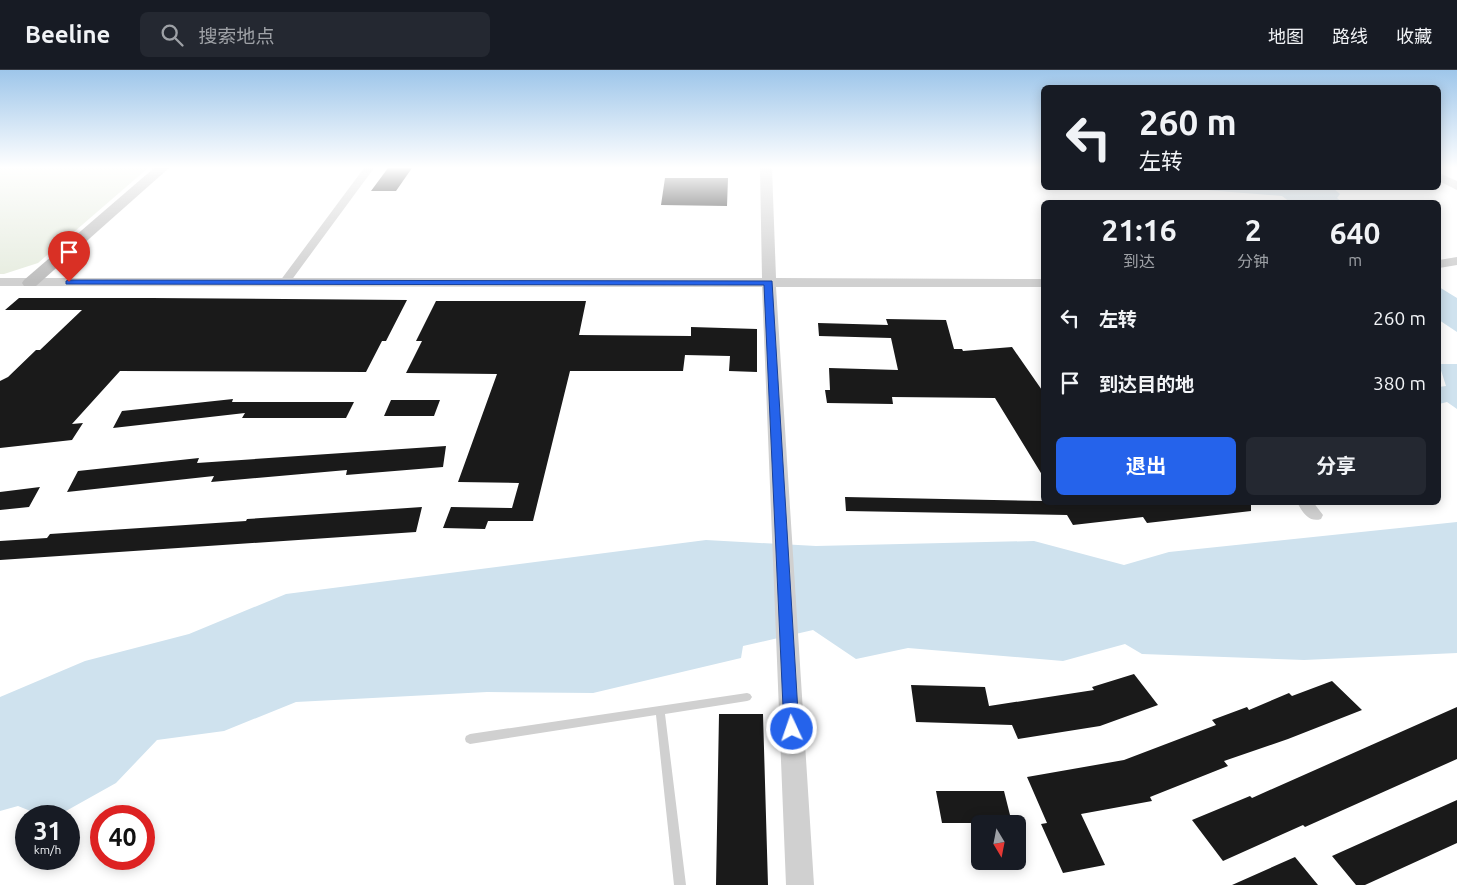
<!DOCTYPE html>
<html lang="zh">
<meta charset="utf-8">
<style>
body{margin:0;font-family:Ubuntu,"Noto Sans SC",sans-serif;background:#242831;color:#f1f3f6;height:100vh;display:flex;flex-direction:column;font-size:19px;white-space:nowrap}
*{box-sizing:border-box;margin:0}
p{font-size:16px;color:#9ea1a6}
.icon{flex:none;width:28px;height:28px;fill:none;stroke:currentColor;stroke-width:2;stroke-linecap:round;stroke-linejoin:round}
.map{position:relative;flex:1;overflow:hidden}
.side{position:absolute;left:1041px;top:130px;width:400px;height:305px;display:flex;flex-direction:column;background:#171b24;border-radius:8px;box-shadow:0 2px 12px #0003}
.side>*{flex:none}
.guide{position:absolute;left:1041px;top:15px;width:400px;height:105px;border-radius:8px;box-shadow:0 2px 12px #0003;background:#171b24;color:#f1f3f6;overflow:hidden}
.needle{width:32px;rotate:170deg}
.buttons{position:absolute;left:971px;top:745px;display:grid;gap:10px}
.buttons a{display:grid;place-items:center;width:55px;height:55px;border-radius:8px;background:#171b24;box-shadow:0 2px 12px #0003;font-size:25px}
.speed{position:absolute;left:15px;top:735px;display:flex;gap:10px;font-size:25px;font-weight:700;text-align:center}
.speed>*{display:grid;place-content:center;width:65px;height:65px;border-radius:50%;background:#171b24;box-shadow:0 2px 12px #0003;line-height:1}
.speed small{font-size:12px;font-weight:400}
.speed .limit{border:8px solid #d22;background:#fff;color:#111}
.pin{position:absolute;display:grid;place-items:center;width:42px;height:42px;color:#fff;margin:-51px -21px;border-radius:50% 50% 50% 0;rotate:-45deg;box-shadow:0 0 5px #0007}
.pin .icon{rotate:45deg}
.me{position:absolute;width:55px;margin:-28px;rotate:357deg;stroke-linejoin:round;filter:drop-shadow(0 0 4px #0008)}
.turn{display:flex;align-items:center;gap:18px;height:105px;padding:0 15px;font-size:22px}
.turn .icon{width:65px;height:65px;stroke-width:2.5}
.turn b{display:block;font-size:35px;line-height:42px}
.eta{display:flex;justify-content:space-evenly;align-items:center;height:85px;text-align:center}
.eta b{font-size:30px;font-weight:700;line-height:35px}
.cta{display:flex;gap:10px;margin-top:auto;padding:10px 15px}
.cta a{flex:1;height:58px;border-radius:8px;background:#2563eb;color:#fff;font-size:20px;font-weight:700;line-height:58px;text-align:center}
.cta a+a{background:#242831;color:#f1f3f6}
ul{padding:0;list-style:none}
li{display:flex;align-items:center;gap:15px;height:65px;padding:0 15px}
li div{flex:1}
li b{display:block;font-size:19px}
li em{font-style:normal}
header{display:flex;align-items:center;gap:30px;box-sizing:border-box;height:70px;padding:0 25px;background:#171b24;border-bottom:1px solid #363941}
header strong{font-size:24px}
nav{display:flex;gap:28px;margin-inline-start:auto;font-size:18px}
.search{width:350px;height:45px;background:#242831;display:flex;align-items:center;gap:12px;box-sizing:border-box;padding:0 18px;border-radius:8px;color:#9ea1a6;font-size:19px}
.map>svg:first-child{display:block}
</style>
<header>
<strong>Beeline</strong>
<div class="search"><svg class="icon" aria-label="search" viewBox="0 0 24 24"><circle cx="10" cy="10" r="6"/><path d="M15 15l6 6"/></svg>搜索地点</div>
<nav><a>地图</a><a>路线</a><a>收藏</a></nav>
</header>
<div class="map">
<svg width="1457" height="815" viewBox="0 0 1457 815">
<rect width="100%" height="100%" fill="#fff"/>
<path fill="#e6ecdf" d="M0,98H148L38,193L4,204H0Z"/>
<path fill="#cfe2ee" d="M1182,118H1333L1340,124L1337,128L1342,132H1290L1282,126Z
M1439,217L1457,228V262L1439,250Z
M1439,294H1457V339L1447,332L1439,334V317L1446,316Z
M1457,452V583L1304,590L1142,584L1125,574L1063,591L908,578L856,589L813,560L743,576L741,588L593,623L487,622L296,632L224,661L157,670L116,713L57,746H43L18,736L0,741V627L85,591L189,564L286,524L706,470L816,476L1034,471L1124,495L1169,482Z"/>
<path fill="#1a1a1a" d="M388,98H412L396,121H371Z
M665,108H728L727,136L661,135Z
M19,228H151L407,230L386,271H382L366,302L120,301L72,354L83,353L72,370L0,378V311L8,307L36,280H40L82,240H5Z
M436,231H586L579,265L691,266V257L757,259V302L729,301L730,286L685,285L683,301H570L533,451H488L485,459L443,458L451,437L512,438L519,413L458,412L497,304L406,303L422,271H416Z
M886,249L946,250L954,279H962L963,281L1012,277L1044,323V408L995,328L892,327L893,334L827,333L825,320H830L829,298L898,300L891,268L819,266L818,253L888,255Z
M233,329L232,332H354L346,348H242L245,343L113,358L122,341Z
M391,330H440L434,346H384Z
M446,376L443,397L346,405L347,400L211,412L214,406L67,422L78,401L199,388L197,393Z
M40,417L29,437L0,440V422Z
M845,427L1044,431V432H1251V441L1147,453L1143,447L1073,455L1067,445L846,441Z
M422,437L416,462L0,490V471L47,468L50,464L246,451L247,449Z
M1134,604L1158,635L1100,656L1018,669L1012,655L916,652L911,615L985,617L989,636L1094,620L1092,617Z
M1332,611L1362,640L1288,669L1224,691L1228,696L1150,727L1152,731L1081,744L1105,795L1063,803L1041,754L1047,753L1027,707L1124,690L1216,655L1212,650L1247,637L1249,640L1289,623L1292,626Z
M1457,637V689L1305,757L1303,755L1223,791L1192,750L1250,726L1252,728Z
M719,644H763L768,815H716Z
M936,721H1004L1012,753H942Z
M1457,730V773L1365,815H1356L1332,786Z
M1295,787L1318,815H1232Z"/>
<g fill="none" stroke-linecap="round" stroke-linejoin="round">
<path fill="#d0d0d0" fill-rule="evenodd" d="M747,623L750,624L752,627L750,630L747,631L665,644L686,815H674L656,645L470,674L466,672L465,669L466,666L470,664Z"/>
<path fill="#d0d0d0" fill-rule="evenodd" d="M364,98H374L288,215H280L278,213L280,211Z
M1297,432H1313L1323,445L1321,449C1309,453 1302,442 1297,432Z"/>
<path fill="#d0d0d0" fill-rule="evenodd" d="M760,98H772L776,208L1044,209V217H776L814,815H786L762,217L0,216V208H762Z
M1439,103L1457,111V120L1439,111Z
M1457,187V195L1439,198V190Z"/>
<path fill="#bdbdbd" fill-rule="evenodd" d="M154,98H169L36,216H24L22,213L24,210Z"/>
</g>
<linearGradient id="sky" x2="0" y2="1"><stop stop-color="#9ec6ea"/><stop offset="0.46" stop-color="#fff"/><stop offset="1" stop-color="#fff" stop-opacity="0"/></linearGradient>
<rect width="1457" height="212" fill="url(#sky)"/>
<path fill="#2563eb" stroke="#184099" d="M69,210L772,211L799,659L797,664L792,666L786,664L784,659L764,215L66,214V211Z"/>
</svg>
<div class="buttons">
<a><svg class="needle" viewBox="-14 -14 28 28"><path d="M0-13l5 13h-10z" fill="#e53935"/><path d="M0 13l5-13h-10z" fill="#9ea1a6"/></svg></a>
</div>
<div class="speed"><div>31<small>km/h</small></div><div class="limit">40</div></div>
<div class="pin" style="left:69px;top:212px;background:#d93025"><svg class="icon" aria-label="arrive" viewBox="0 0 24 24"><path d="M6 21V4h12l-3 4 3 4H6"/></svg></div>
<svg class="me" style="left:792px;top:659px" viewBox="-20 -20 40 40"><circle r="17" fill="#2563eb" stroke="#fff" stroke-width="3"/><path d="M0-11L8 9 0 5-8 9z" fill="#fff"/></svg>
<div class="guide">
<div class="turn"><svg class="icon" aria-label="left" viewBox="0 0 24 24"><path d="M17 20v-9H6M10 6l-5 5 5 5"/></svg><div><b>260 m</b>左转</div></div>
</div>
<section class="side">
<div class="eta">
<div><b>21:16</b><p>到达</p></div>
<div><b>2</b><p>分钟</p></div>
<div><b>640</b><p>m</p></div>
</div>
<ul>
<li><svg class="icon" aria-label="left" viewBox="0 0 24 24"><path d="M17 20v-9H6M10 6l-5 5 5 5"/></svg><div><b>左转</b></div><em>260 m</em></li>
<li><svg class="icon" aria-label="arrive" viewBox="0 0 24 24"><path d="M6 21V4h12l-3 4 3 4H6"/></svg><div><b>到达目的地</b></div><em>380 m</em></li>
</ul>
<div class="cta"><a>退出</a><a>分享</a></div>
</section>
</div>
